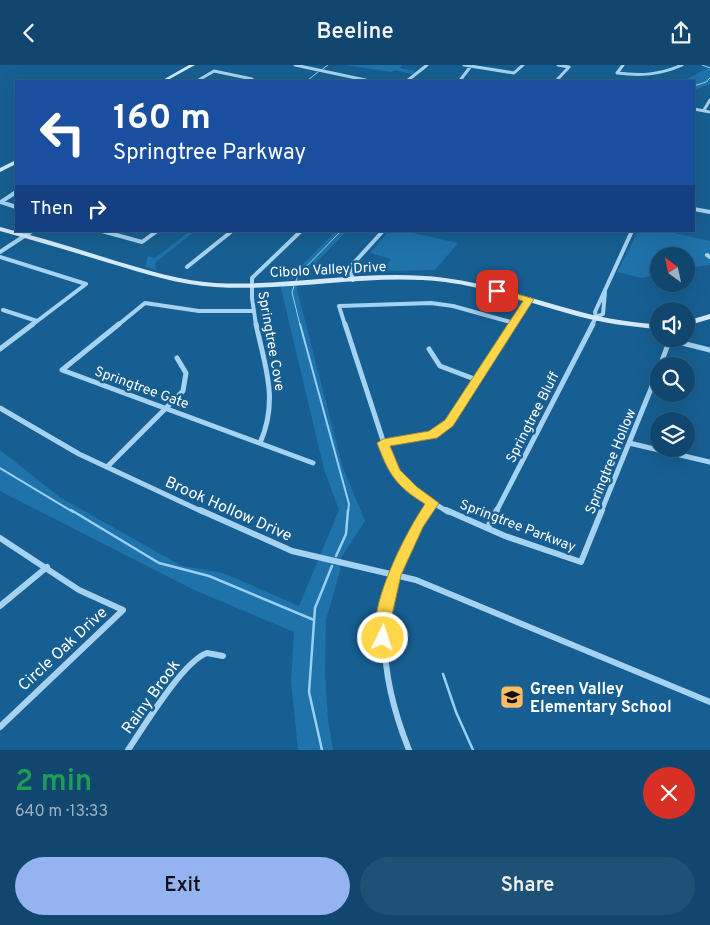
<!DOCTYPE html>
<meta charset="utf-8">
<style>
body{margin:0;font-family:Overpass,sans-serif;background:#1e5176;color:#f1f3f6;height:100vh;display:flex;flex-direction:column;font-size:19px;white-space:nowrap}
*{box-sizing:border-box;margin:0}
p{font-size:16px;color:#9cb2c2}
.icon{flex:none;width:28px;height:28px;fill:none;stroke:currentColor;stroke-width:2;stroke-linecap:round;stroke-linejoin:round}
.map{position:relative;height:685px;overflow:hidden}
.panel{display:flex;flex-direction:column;background:#11476e;flex:1}
.panel>*{flex:none}
.hud{position:absolute;left:15px;top:15px;width:680px;height:152px;border-radius:0px;box-shadow:0 5px 20px #0002,0 0 0 1px #305f81;background:#1a4fa0;color:#fff;overflow:hidden}
.needle{width:32px;rotate:327deg}
.controls{position:absolute;left:650px;top:182px;display:grid;gap:10px}
.controls a{display:grid;place-items:center;width:45px;height:45px;border-radius:50%;background:#11476e;box-shadow:0 5px 20px #0002,0 0 0 1px #305f81;font-size:25px}
.pin{position:absolute;display:grid;place-items:center;width:42px;height:42px;color:#fff;margin:-21px;border-radius:10px;box-shadow:0 2px 8px #0006}
.me{position:absolute;width:55px;margin:-28px;rotate:4deg;stroke-linejoin:round;filter:drop-shadow(0 0 4px #0008)}
.turn{display:flex;align-items:center;gap:18px;height:105px;padding:0 15px;font-size:22px}
.turn .icon{width:65px;height:65px;stroke-width:2.5}
.turn b{display:block;font-size:35px;line-height:42px}
.then{display:flex;align-items:center;height:48px;padding:0 15px;background:#0003;gap:10px;font-size:19px}
.round{display:grid;place-items:center;flex:none;width:52px;height:52px;border-radius:26px;background:#1e5176}
.head{display:flex;align-items:center;justify-content:space-between;height:85px;padding:0 15px}
h1{font-size:30px;font-weight:600;line-height:38px;color:#1e9e55}
.action{display:flex;gap:10px;margin-top:auto;padding:10px 15px}
.action a{flex:1;height:58px;border-radius:30px;background:#95b2f1;color:#111;font-size:20px;font-weight:600;line-height:58px;text-align:center}
.action a+a{background:#1e5176;color:#f1f3f6}
header{display:flex;justify-content:space-between;align-items:center;height:65px;padding:0 15px;background:#11476e;font-size:22px;font-weight:600}
.map>svg:first-child{display:block}
</style>
<header><svg class="icon" aria-label="back" viewBox="0 0 24 24"><path d="M15 5l-7 7 7 7"/></svg>Beeline<svg class="icon" aria-label="share" viewBox="0 0 24 24"><path d="M12 15V3M7 8l5-5 5 5M5 13v7h14v-7"/></svg></header>
<div class="map">
<svg width="710" height="685" viewBox="0 0 710 685">
<rect width="100%" height="100%" fill="#175f92"/>
<path fill="#1f73ab" d="M345,0H402L400,3L415,6L412,9L395,5L392,7Z
M700,0L710,2V19L694,25V16H683L708,3Z
M190,166H195L155,198L156,205L145,202L148,191L155,193Z
M336,166H347L305,209V212L288,214Z
M389,166H404L458,178L435,205L383,206L391,194L370,188Z
M638,166H665L710,176V200L686,203V191H659V209L642,213L617,207Z
M298,218L297,225L343,403L365,456L341,493L340,506L326,555L325,608L328,654L333,685H298L291,616L294,567L192,524L0,426V385L61,433L182,501L223,508L299,541L339,445L324,404L280,219Z"/>
<g fill="none" stroke-linecap="round" stroke-linejoin="round">
<path stroke="#98cff3" stroke-width="1" d="M702,0L710,3
M320,6L328,0
M308,15L318,7
M694,21L706,17L710,13
M296,216L298,210L341,166
M294,221L292,227L300,260"/>
<path stroke="#98cff3" stroke-width="2" d="M300,259L349,439L348,447
M0,403L73,447"/>
<path stroke="#98cff3" stroke-width="2.5" d="M71,445L159,498L209,511L314,555
M336,491L346,469L348,445
M443,609L456,647L473,685
M322,685L309,627L315,543L332,501"/>
<path stroke="#a5d2f0" stroke-width="3" d="M295,0L370,16
M464,0L514,8L523,0
M558,0L569,2
M623,0L617,8C640,11 660,10 682,0
M461,14L471,1
M197,16L214,6L252,14L248,16
M407,16L427,0
M556,16L569,2
M694,44L710,47
M704,45L710,35"/>
<path stroke="#a5d2f0" stroke-width="4" d="M1,137L16,127
M1,137L16,142
M694,144L710,147
M102,166L142,177L157,166
M0,187L32,166
M707,190L710,192
M0,192L86,219
M187,202L232,166
M353,215L350,204L352,200L383,166
M3,245L37,256
M596,252L595,247L632,166
M32,260L86,219
M118,260L145,238L199,246H253
M256,260L252,233V213L301,166
M345,260L339,241L431,238L453,241L514,258
M512,260L529,234
M592,260L596,252L603,249L605,227"/>
<path stroke="#a5d2f0" stroke-width="5" d="M119,259L62,305L313,398
M256,259C265,302 279,335 260,378
M345,259L391,400C407,421 425,433 448,447
M670,275L710,285
M0,284L33,259
M429,284L440,301L477,315
M660,301L670,274
M0,343L79,389L203,447
M383,378L433,370L449,358L513,259
M629,378L710,397
M108,401L183,326L186,308L177,293
M428,447L433,438
M496,447L593,259
M601,447L659,304"/>
<path stroke="#a5d2f0" stroke-width="6" d="M200,445L292,486L416,515L710,637
M446,445L505,471L581,497L602,445
M488,462L497,445
M0,473L79,525L123,545L0,662
M0,541L47,502
M128,685C143,663 183,596 207,588L223,591
M409,685C373,595 375,528 428,445"/>
<path fill="#d4eafb" fill-rule="evenodd" d="M189,0H195L166,16H161Z
M16,95V99L0,107V103Z
M0,162C39,172 78,184 116,196C148,205 181,216 215,218C292,222 369,203 445,213C492,219 536,235 581,247C606,254 632,257 659,260V264C631,262 604,258 577,251C533,239 490,223 445,217C369,208 292,227 215,222C179,220 143,208 109,198C73,187 36,176 0,166Z
M710,249V254L686,261V256Z"/>
</g>
<path fill="#ffd54a" stroke="#a68a30" d="M497,223L534,234L453,361L437,373L390,381L400,405L417,422L439,438L423,462L401,510L392,550L389,577L383,579L378,577C364,547 407,465 425,439C396,421 389,410 377,378L383,374L429,366L445,355L523,236L493,228L492,226Z"/>
<defs>
<g id="school-square" transform="scale(1.25)"><rect x="-9" y="-9" width="18" height="18" rx="4" fill="#ffbc65" stroke="#175f92"/><path d="M0-5L7-2L0 1L-7-2ZM-4 1L0 2.5L4 1V4Q0 6-4 4Z" fill="#111"/></g>
</defs>
<g fill-rule="evenodd">
<use href="#school-square" x="512" y="632"/>
</g>
<g text-anchor="middle" stroke-width="5" stroke-linejoin="round" paint-order="stroke">
<g font-size="14" fill="#fff" stroke="#175f92">
<text transform="translate(328 204) rotate(-3)" y="5">Cibolo Valley Drive</text>
<text transform="translate(272 276) rotate(80)" y="5">Springtree Cove</text>
<text transform="translate(142 322) rotate(20)" y="5">Springtree Gate</text>
<text transform="translate(532 352) rotate(-63)" y="5">Springtree Bluff</text>
<text transform="translate(610 396) rotate(-68)" y="5">Springtree Hollow</text>
<text transform="translate(518 460) rotate(21)" y="5">Springtree Parkway</text>
</g>
<g font-size="16" fill="#fff" stroke="#175f92">
<text transform="translate(229 443) rotate(24)" y="6">Brook Hollow Drive</text>
<text transform="translate(62 583) rotate(-43)" y="6">Circle Oak Drive</text>
<text transform="translate(150 631) rotate(-54)" y="6">Rainy Brook</text>
</g>
<g font-size="16" font-weight="bold" fill="#fff" stroke="#175f92" text-anchor="start">
<text x="530" y="629">Green Valley<tspan x="530" dy="18">Elementary School</tspan></text>
</g>
</g>
</svg>
<div class="controls">
<a><svg class="needle" viewBox="-14 -14 28 28"><path d="M0-13l5 13h-10z" fill="#e53935"/><path d="M0 13l5-13h-10z" fill="#9cb2c2"/></svg></a>
<a><svg class="icon" aria-label="sound" viewBox="0 0 24 24"><path d="M4 9h4l5-4v14l-5-4H4zM17 9q2 3 0 6"/></svg></a>
<a><svg class="icon" aria-label="search" viewBox="0 0 24 24"><circle cx="10" cy="10" r="6"/><path d="M15 15l6 6"/></svg></a>
<a><svg class="icon" aria-label="layers" viewBox="0 0 24 24"><path d="M12 4l9 5-9 5-9-5zM3 14l9 5 9-5"/></svg></a>
</div>
<div class="pin" style="left:497px;top:226px;background:#d93025"><svg class="icon" aria-label="arrive" viewBox="0 0 24 24"><path d="M6 21V4h12l-3 4 3 4H6"/></svg></div>
<svg class="me" style="left:383px;top:573px" viewBox="-20 -20 40 40"><circle r="17" fill="#ffd54a" stroke="#fff" stroke-width="3"/><path d="M0-11L8 9 0 5-8 9z" fill="#fff"/></svg>
<div class="hud">
<div class="turn"><svg class="icon" aria-label="left" viewBox="0 0 24 24"><path d="M17 20v-9H6M10 6l-5 5 5 5"/></svg><div><b>160 m</b>Springtree Parkway</div></div>
<div class="then">Then<svg class="icon" aria-label="right" viewBox="0 0 24 24"><path d="M7 20v-9h11M14 6l5 5-5 5"/></svg></div>
</div>
</div>
<section class="panel">
<div class="head"><div><h1>2 min</h1><p>640 m · 13:33</p></div><a class="round" style="background:#d93025;color:#fff"><svg class="icon" aria-label="close" viewBox="0 0 24 24"><path d="M6 6l12 12M18 6L6 18"/></svg></a></div>
<div class="action"><a>Exit</a><a>Share</a></div>
</section>
